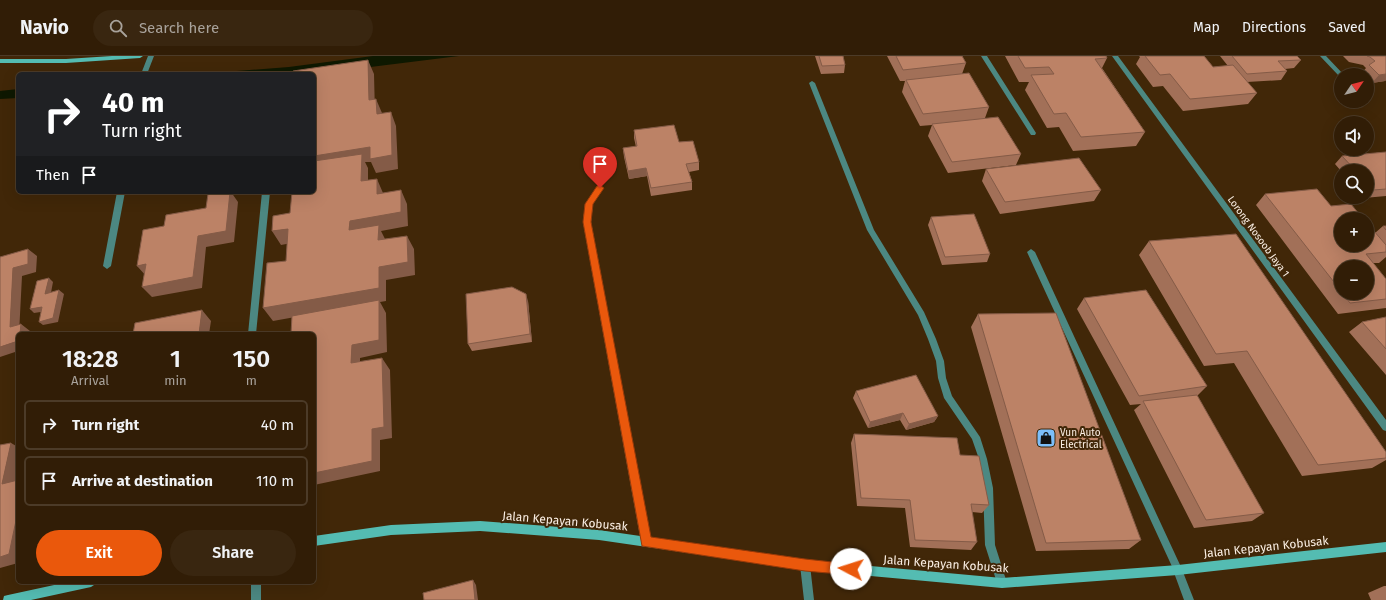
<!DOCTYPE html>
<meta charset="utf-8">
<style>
body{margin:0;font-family:"Fira Sans",sans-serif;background:#392610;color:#f1f3f6;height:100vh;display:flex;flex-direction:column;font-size:15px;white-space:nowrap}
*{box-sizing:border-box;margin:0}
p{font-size:13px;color:#a8a29b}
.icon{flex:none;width:22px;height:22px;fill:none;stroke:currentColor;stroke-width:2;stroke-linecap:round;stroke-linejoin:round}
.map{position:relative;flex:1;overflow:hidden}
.panel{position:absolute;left:16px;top:276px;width:300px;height:252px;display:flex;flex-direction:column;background:#311d06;border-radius:6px;box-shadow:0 4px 16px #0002,0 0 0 1px #4c3b28}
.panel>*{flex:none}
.banner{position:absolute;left:16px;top:16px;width:300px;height:122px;border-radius:6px;box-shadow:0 4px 16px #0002,0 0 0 1px #4c3b28;background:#202124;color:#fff;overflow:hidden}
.needle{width:26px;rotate:55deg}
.fabs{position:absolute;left:1334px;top:12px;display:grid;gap:8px}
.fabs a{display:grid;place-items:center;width:40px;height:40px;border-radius:50%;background:#311d06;box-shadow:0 4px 16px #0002,0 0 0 1px #4c3b28;font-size:20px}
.pin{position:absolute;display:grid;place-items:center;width:34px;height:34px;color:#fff;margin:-41px -17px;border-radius:50% 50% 50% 0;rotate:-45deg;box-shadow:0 0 4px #0007}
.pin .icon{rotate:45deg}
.me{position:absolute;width:44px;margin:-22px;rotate:275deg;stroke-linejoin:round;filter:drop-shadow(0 0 3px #0008)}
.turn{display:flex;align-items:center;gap:14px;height:84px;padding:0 20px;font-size:18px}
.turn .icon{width:52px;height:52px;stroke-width:2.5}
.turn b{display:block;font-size:28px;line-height:34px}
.then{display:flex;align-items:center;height:38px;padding:0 20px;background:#0003;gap:8px;font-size:15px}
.eta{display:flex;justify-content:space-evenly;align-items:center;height:68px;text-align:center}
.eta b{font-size:24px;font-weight:600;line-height:28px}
.cta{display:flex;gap:8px;margin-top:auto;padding:8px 20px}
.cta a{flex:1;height:46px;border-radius:24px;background:#ea580c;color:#fff;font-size:16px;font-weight:600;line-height:46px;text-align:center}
.cta a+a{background:#392610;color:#f1f3f6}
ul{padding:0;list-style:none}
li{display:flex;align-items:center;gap:12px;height:50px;margin:0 8px 6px;padding:0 12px;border:2px solid #4c3b28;border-radius:6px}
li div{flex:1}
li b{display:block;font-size:15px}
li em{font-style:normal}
header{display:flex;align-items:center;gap:24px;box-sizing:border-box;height:56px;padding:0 20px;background:#311d06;border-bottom:1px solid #4c3b28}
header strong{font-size:19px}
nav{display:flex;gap:22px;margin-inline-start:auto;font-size:14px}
.search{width:280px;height:36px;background:#392610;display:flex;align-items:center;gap:10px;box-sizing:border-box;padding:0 14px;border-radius:22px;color:#a8a29b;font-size:15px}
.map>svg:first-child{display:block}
</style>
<header>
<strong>Navio</strong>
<div class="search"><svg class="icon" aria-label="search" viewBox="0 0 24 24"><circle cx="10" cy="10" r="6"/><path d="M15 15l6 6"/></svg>Search here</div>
<nav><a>Map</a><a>Directions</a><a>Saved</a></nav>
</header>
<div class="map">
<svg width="1386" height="544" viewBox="0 0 1386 544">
<rect width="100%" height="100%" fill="#412708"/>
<path fill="#0e1800" d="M373,0H459L314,18H197L289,11Z
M18,33V42L0,43V35Z"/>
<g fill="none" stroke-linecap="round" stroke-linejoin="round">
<path fill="#4c8882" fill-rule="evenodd" d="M598,130H600L603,132L593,148L591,166L651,486L649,489L646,491L643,489L641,486L583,166L585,148Z
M1031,193L1035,196L1181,511L1183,514L1181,517L1178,519L1175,517L1027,196Z"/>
<path fill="#4c8882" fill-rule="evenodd" d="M148,0H154L147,18H141Z
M981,0H987L1036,77L1035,79H1031Z
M1112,0H1118L1386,364V375L1383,374Z
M1320,0H1326L1344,19H1341V21L1339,20Z
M812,25L815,27L874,174L924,256L936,283L944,305L946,322L952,340L980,381L987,403L993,432L995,489L1007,527L1005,530L1002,532L999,530L997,527L985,489L983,432L979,403L972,383L944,342L938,322L936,305L928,283L918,259L867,174L809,27Z
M117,136H125L111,210L107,213L103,210Z
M262,136H270L256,278H248Z
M805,504L808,506L810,509L814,544H804L800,509L802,506Z
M1178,509L1181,511L1194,544H1184L1173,514L1175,511Z
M251,526H261V544H251Z"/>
<path fill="#54bcb2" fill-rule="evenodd" d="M112,0H143L140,2L66,7H0V3H66Z
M480,465L599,474L805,504L1002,522L1178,509L1386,486V496L1178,519L1002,532L805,514L599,484L480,475L391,479L314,490V480L391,469Z
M68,526H96L94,529L91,531L31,544H3L4,540L8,539Z"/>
</g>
<path fill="#a27058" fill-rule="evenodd" d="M815,0H843L845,9L844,17L821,18Z
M887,0H962L966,7L962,18L989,51L985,62L1021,98L1016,109L948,117L928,80L932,69L920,70L902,36L905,25H900Z
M1005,0H1106L1107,2L1102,12L1145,76L1136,90L1073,95L1059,71L1047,72L1025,34L1029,26H1019Z
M1139,0H1204L1213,11L1228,10L1220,0H1297L1301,4L1294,12L1285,13L1287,15L1281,24L1247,26L1257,37L1248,48L1183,55L1163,30L1153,31L1136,8L1140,1Z
M1343,0H1386V24L1385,25L1372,27L1367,23V19H1363L1361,18L1366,12L1363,9L1349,6Z
M634,74L679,86L699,106V114L689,116L692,126V134L651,140L647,120L629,123L624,101L623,92L636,91L634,82Z
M1386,96V140L1364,142L1363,141H1367V115H1341L1335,108L1342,100Z
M986,113L1101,134L1094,145L1000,158L982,125Z
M1265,138L1331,150L1375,177L1383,170H1386V201L1379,207H1373L1386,223V252L1338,258L1256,149ZM1341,211L1367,237H1341Z
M931,161L990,198L987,206L942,209L928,169Z
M1149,185L1386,396V404L1372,412L1302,420L1234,307L1204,310L1139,199Z
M1084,242L1207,330L1197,340L1264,457L1252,465L1194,472L1134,354L1141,348L1130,349L1077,253Z
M528,245L532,286L472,295L468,288Z
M978,258L1141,484L1129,493L1036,495L971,271Z
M1386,261V319L1349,276L1362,266Z
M856,335L938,360L934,366L906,374L900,364L868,372L853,342Z
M854,378L960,399L989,449L982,457L972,456L977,486L971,494L910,491L905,452L857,450L851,387Z
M1384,530H1386V544H1371L1368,537Z"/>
<path fill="#845b47" d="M368,4L374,18L375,58L369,44Z
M1386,18V24L1385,25L1372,27L1379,19Z
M376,43L382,57L377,58Z
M391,56L396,70L398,113L376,117L371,106H365L368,112V139L314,115V100Z
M646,112L647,120L629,123L628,115Z
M377,123L383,137L377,138Z
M401,134L407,148L408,170L381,175L385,183V198L349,174L350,165Z
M230,136H231L238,146L234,186L206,191L202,232L152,241L142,231L198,180Z
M288,173L297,186L281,189L272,175Z
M407,180L414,193L415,219L386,224V245L380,246L386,257L387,296L360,302V319L351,307L352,289L379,246L273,265L263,252L379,211Z
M28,193L37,200L36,216L22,220L19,278L10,271L13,212Z
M146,208L147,221L137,210Z
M49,222L53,226L50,242L45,238Z
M59,234L64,238L58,266L43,269L39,266Z
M526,238L528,245L532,286L530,278Z
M42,251L47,255L34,257L30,253Z
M202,254L211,265L209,278H199Z
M21,268L30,275V278H20Z
M18,285V295L0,301V291Z
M382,302L390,314L392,382L380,384V415L314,429V417L372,373Z
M903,357L900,364L868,372L870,366Z
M938,360L934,366L906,374L909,368Z
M11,387L18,391V430L2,428Z
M18,455V507L0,512V501Z
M473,524L476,529L478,544H475Z"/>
<path fill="#bc8266" stroke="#845b47" d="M819,0H843L845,9L822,10Z
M896,0H962L966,7L903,14Z
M1018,0H1106L1107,2L1095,3L1145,76L1081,81L1066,57L1054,58L1031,19L1054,18L1049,11L1025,12Z
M1145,0H1204L1213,11L1233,9L1257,37L1190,43L1170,18L1160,19Z
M1232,0H1297L1301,4L1278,5L1287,15L1247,18Z
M1367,0H1386V18L1379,19L1369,9L1375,5L1370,1Z
M368,4L369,44L376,43L377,58L391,56L392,99L370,103V91L314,100V18H292L293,15Z
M969,17L989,51L923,58L906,24Z
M998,61L1021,98L952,106L932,68Z
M674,69L679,86L693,85L699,106L686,108L692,126L651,132L646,112L628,115L623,92L637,90L634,74Z
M1386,96V133L1373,134L1367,128V115H1356L1342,100Z
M362,98L361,125L377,123V138L401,134V156L350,165L349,174L379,169L378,184L407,180L408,206L379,211V232L263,252L267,207L286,205L288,173L272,175L273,160L290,157L292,136H314V105Z
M1079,102L1101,134L1005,146L986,113Z
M1317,133L1331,150L1351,148L1363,163H1341V189H1367V167L1386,189V196L1366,198L1386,223V243L1350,247L1342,237H1367V211H1341V235L1265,138Z
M222,136H230L226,175L198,180L193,221L142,231L146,208L137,210L143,174L164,170L166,159L206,152L208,138Z
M974,158L990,198L945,201L931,161Z
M1383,170H1386V174Z
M1236,178L1386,396V402L1318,409L1247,295L1216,298L1149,185Z
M28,193V208L13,212L10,271L21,268L20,278H18V285L0,291V201Z
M49,222L45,238L59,234L53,262L39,266L42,251L30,253L37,225Z
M512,231L526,238L530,278L468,288L466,238Z
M1146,234L1207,330L1139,340L1084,242Z
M379,244V284L352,289L351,307L382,302L384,371L372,373V405L314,417V278H291L292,260Z
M202,254L199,278H133L135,267Z
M1056,257L1141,484L1046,487L978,258Z
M1386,261V293L1362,266Z
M916,319L938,360L909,368L903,357L870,366L856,335Z
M1197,339L1264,457L1206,464L1143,345Z
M854,378L957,382L960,399L979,400L989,449L971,448L977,486L915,484L910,444L861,442Z
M11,387L2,428L18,424V455L9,498L0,501V389Z
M473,524L475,544H424L423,537Z"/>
<path fill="#ea580c" stroke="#983908" d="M600,129L604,132L593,148L591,166L651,481L805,503L851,508L855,509L856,513L855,517L851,519L805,515L642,490L583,166L585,148L597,130Z"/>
<defs>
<g id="shop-square" transform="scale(1)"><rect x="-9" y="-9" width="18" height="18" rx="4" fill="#7cbef9" stroke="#412708"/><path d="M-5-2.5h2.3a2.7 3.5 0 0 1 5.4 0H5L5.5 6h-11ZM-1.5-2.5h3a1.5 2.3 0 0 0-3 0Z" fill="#111"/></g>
</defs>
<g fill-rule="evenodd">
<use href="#shop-square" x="1046" y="382"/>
</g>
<g text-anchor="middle" stroke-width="4" stroke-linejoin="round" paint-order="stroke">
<g font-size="10" fill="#fbefe4" stroke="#412708">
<text transform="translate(1259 180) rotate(54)" y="4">Lorong Nosoob Jaya 1</text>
</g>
<g font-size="10" fill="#fbefe4" stroke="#412708" text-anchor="start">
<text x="1060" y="380">Vun Auto<tspan x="1060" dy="12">Electrical</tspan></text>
</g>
<g font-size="12" fill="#fbefe4" stroke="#412708">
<text transform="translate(565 465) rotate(5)" y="4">Jalan Kepayan Kobusak</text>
<text transform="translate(1266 491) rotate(-6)" y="4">Jalan Kepayan Kobusak</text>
<text transform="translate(946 508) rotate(4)" y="4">Jalan Kepayan Kobusak</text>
</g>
</g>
</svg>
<div class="fabs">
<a><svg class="needle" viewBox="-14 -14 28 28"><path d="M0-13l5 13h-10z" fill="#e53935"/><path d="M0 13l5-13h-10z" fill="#a8a29b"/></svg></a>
<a><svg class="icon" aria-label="sound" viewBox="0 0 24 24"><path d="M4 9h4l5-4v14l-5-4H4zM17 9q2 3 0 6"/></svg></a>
<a><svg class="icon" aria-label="search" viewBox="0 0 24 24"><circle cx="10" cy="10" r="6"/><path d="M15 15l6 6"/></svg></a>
<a>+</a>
<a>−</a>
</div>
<div class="pin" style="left:600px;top:132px;background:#d93025"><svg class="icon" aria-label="arrive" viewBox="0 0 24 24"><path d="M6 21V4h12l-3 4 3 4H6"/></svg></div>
<svg class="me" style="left:851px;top:513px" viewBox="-20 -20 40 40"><circle r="19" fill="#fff"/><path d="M0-13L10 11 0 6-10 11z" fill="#ea580c"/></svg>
<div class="banner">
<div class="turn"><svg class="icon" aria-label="right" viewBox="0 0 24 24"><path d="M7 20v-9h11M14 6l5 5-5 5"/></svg><div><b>40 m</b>Turn right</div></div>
<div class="then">Then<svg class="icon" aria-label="arrive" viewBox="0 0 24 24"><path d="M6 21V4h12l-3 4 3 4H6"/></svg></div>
</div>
<section class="panel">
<div class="eta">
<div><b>18:28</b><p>Arrival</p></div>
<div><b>1</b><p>min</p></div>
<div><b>150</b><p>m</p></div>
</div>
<ul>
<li><svg class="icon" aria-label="right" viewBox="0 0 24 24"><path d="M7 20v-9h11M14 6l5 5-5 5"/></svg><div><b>Turn right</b></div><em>40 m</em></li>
<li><svg class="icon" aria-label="arrive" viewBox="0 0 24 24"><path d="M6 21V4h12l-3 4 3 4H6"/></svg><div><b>Arrive at destination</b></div><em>110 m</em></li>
</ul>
<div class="cta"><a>Exit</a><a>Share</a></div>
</section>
</div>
